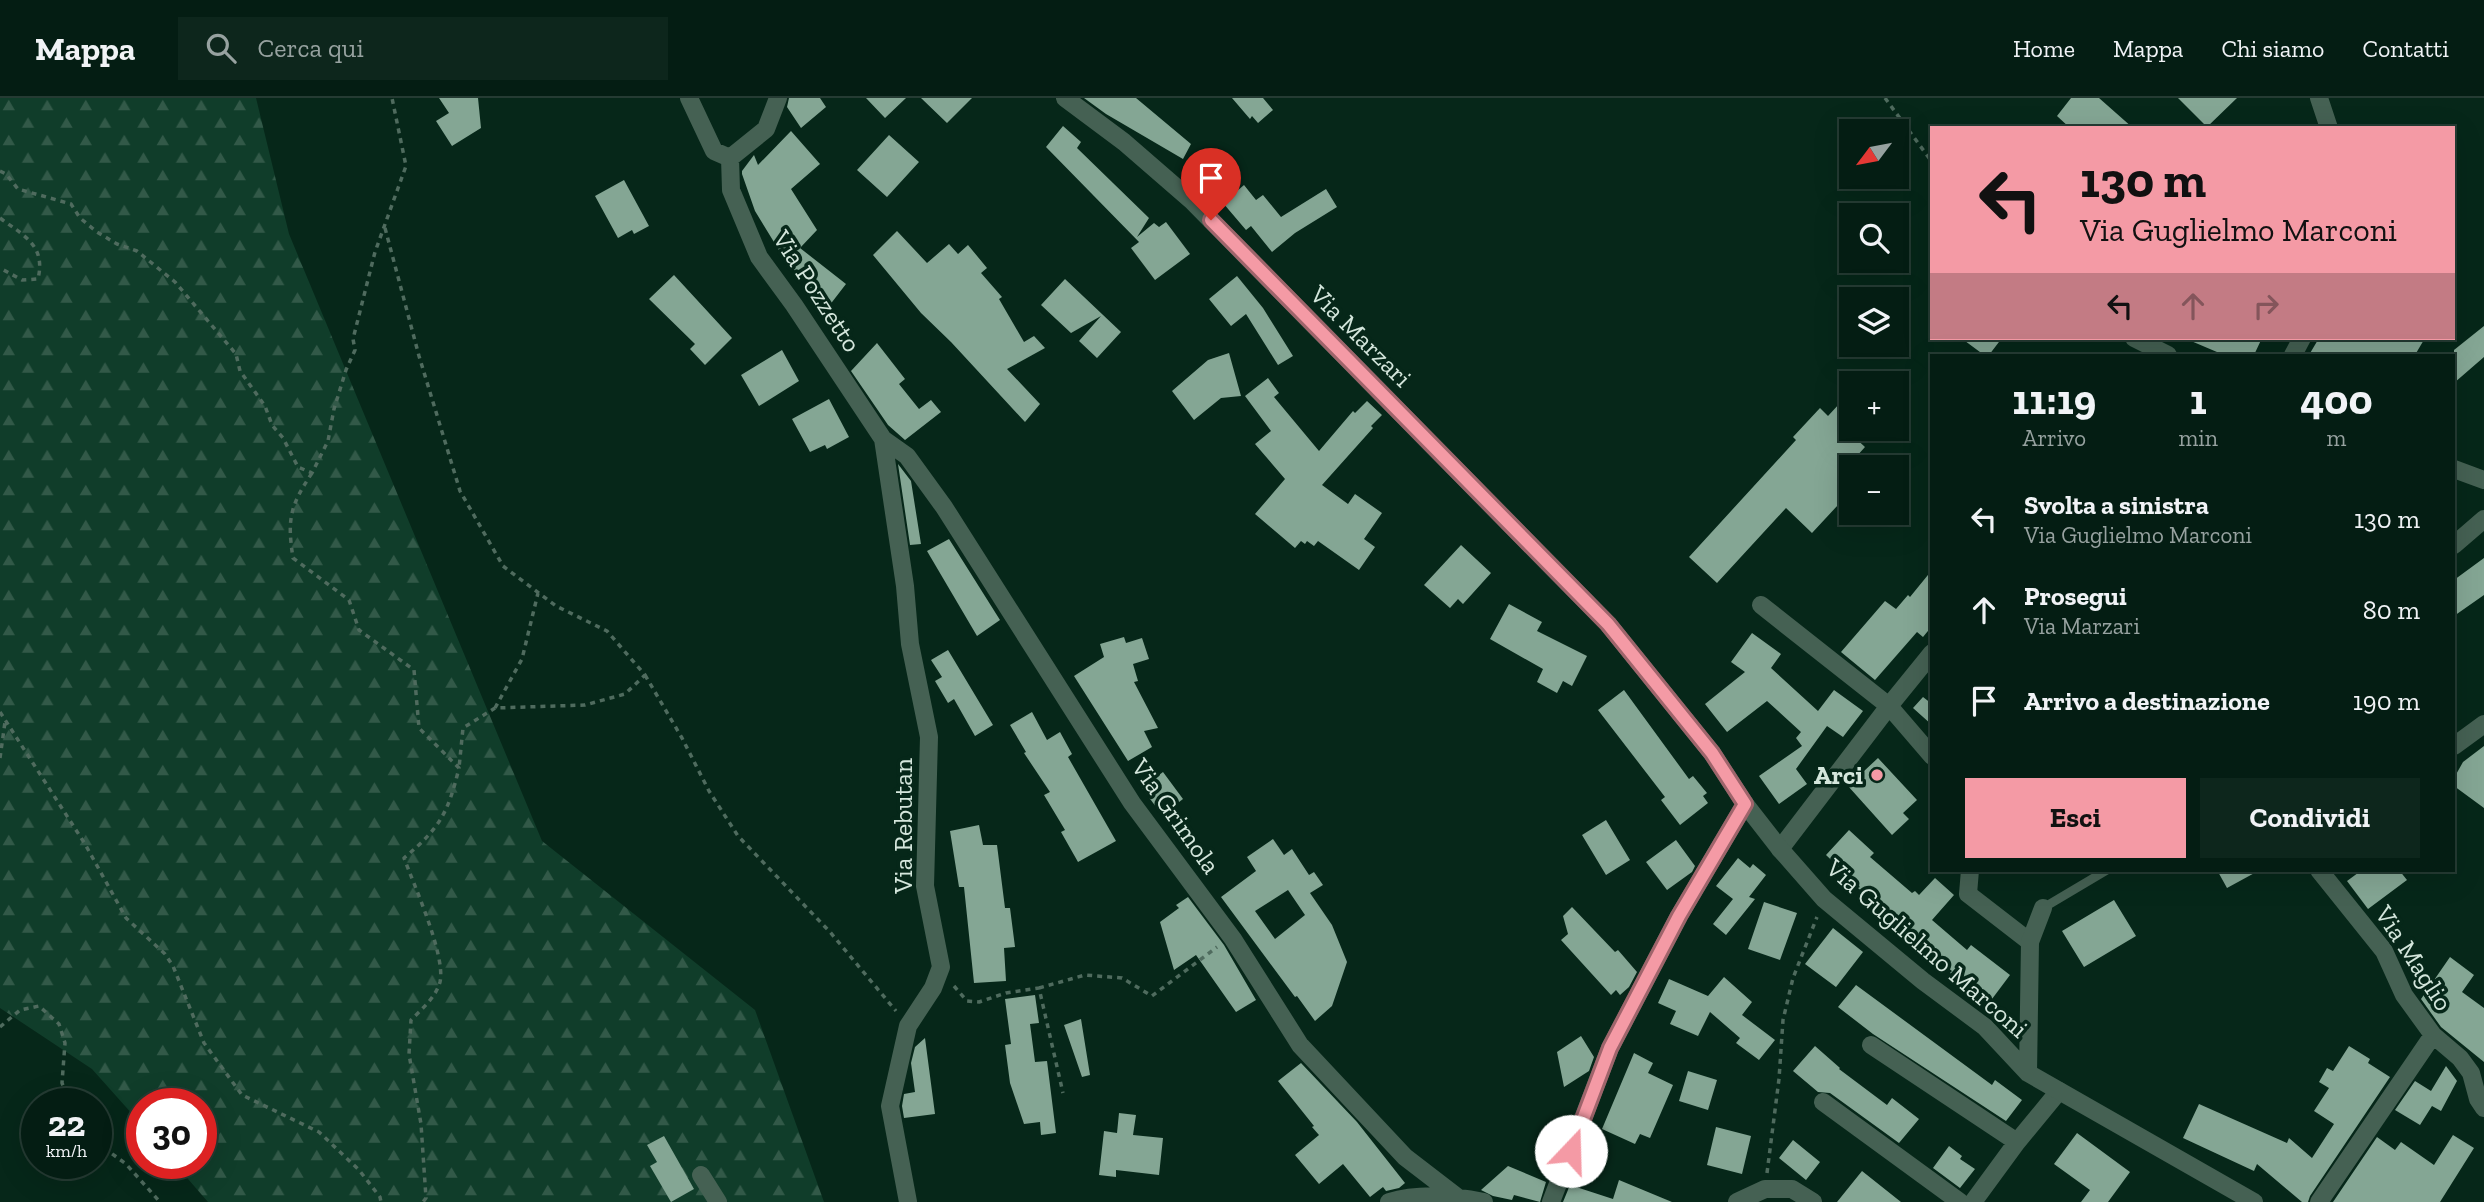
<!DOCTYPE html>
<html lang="it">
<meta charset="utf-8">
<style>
body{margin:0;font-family:"Zilla Slab",serif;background:#0d261c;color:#f1f3f6;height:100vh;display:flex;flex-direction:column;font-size:26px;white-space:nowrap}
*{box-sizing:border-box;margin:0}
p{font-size:23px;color:#97a2a0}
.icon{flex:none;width:38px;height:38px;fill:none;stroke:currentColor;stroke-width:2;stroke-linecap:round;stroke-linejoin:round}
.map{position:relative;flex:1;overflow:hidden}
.details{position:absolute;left:1930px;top:256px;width:525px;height:518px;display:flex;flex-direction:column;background:#041d13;border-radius:0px;box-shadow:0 7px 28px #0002,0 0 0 2px #253b33}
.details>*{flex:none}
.guide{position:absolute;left:1930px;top:28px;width:525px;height:214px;border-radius:0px;box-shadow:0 7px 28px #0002,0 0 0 2px #253b33;background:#f49aa5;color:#111;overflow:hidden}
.needle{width:46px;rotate:238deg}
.tools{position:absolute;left:1839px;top:21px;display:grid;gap:14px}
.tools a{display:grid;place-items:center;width:70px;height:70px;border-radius:0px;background:#041d13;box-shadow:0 7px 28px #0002,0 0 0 2px #253b33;font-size:35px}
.speed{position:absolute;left:21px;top:990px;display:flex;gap:14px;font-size:35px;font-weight:700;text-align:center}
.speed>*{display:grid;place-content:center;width:91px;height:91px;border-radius:50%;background:#041d13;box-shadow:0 7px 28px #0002,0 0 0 2px #253b33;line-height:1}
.speed small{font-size:18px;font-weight:400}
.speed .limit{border:10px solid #d22;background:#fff;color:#111}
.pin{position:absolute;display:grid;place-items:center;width:60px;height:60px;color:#fff;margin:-72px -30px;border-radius:50% 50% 50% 0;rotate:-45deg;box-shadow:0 0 7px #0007}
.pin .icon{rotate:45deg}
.me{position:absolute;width:77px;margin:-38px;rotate:21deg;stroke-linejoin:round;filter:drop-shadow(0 0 5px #0008)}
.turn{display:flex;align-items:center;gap:24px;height:147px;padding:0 35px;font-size:32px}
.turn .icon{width:91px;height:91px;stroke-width:2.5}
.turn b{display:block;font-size:49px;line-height:60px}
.lanes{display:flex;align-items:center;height:66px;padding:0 35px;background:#0003;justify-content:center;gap:35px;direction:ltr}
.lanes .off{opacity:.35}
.eta{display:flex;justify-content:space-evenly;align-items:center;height:119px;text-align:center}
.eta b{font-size:42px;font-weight:700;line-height:49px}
.primary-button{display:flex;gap:14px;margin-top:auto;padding:14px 35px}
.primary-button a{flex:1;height:80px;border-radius:0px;background:#f49aa5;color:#111;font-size:28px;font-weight:700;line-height:80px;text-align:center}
.primary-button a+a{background:#0d261c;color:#f1f3f6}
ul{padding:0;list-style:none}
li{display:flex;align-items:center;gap:21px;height:91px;padding:0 35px}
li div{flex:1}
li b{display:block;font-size:26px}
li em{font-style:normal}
header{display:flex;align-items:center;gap:42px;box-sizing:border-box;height:98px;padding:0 35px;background:#041d13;border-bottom:2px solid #253b33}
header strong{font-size:33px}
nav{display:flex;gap:38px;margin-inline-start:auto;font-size:24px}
.search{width:490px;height:63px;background:#0d261c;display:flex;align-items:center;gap:18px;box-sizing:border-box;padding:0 24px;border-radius:0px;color:#97a2a0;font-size:26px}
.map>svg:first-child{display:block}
</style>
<header>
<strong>Mappa</strong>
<div class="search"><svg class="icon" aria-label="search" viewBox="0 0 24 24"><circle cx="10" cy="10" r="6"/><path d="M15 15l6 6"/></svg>Cerca qui</div>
<nav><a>Home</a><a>Mappa</a><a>Chi siamo</a><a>Contatti</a></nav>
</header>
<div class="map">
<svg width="2484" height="1104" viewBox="0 0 2484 1104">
<defs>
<pattern id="forest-firs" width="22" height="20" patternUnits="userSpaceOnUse" patternTransform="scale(1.75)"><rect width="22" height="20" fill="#103d2a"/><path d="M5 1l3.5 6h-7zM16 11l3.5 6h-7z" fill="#325948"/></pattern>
</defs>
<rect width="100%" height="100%" fill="#062719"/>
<path fill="url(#forest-firs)" d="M0,0H256L289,136L542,743L755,912L824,1104H208L175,1066H201V1006H142V1027L92,971L0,910Z"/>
<path fill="#84a694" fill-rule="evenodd" d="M439,0H478L481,30L452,48L436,23L449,15Z
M789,0H820L826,9L801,30L787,9Z
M866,0H906L885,20Z
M921,0H972L947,25Z
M1084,0H1136L1191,46L1183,61L1106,16Z
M1232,0H1263L1273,12L1258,25L1252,18L1250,21Z
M2071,0H2099L2133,30H2070L2057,18Z
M2178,0H2237L2207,29Z
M1063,28L1081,44L1077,50L1149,120L1137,139L1154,125L1159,129L1166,124L1190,156L1155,182L1131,150L1139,144L1046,49Z
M791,33L820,66L791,91L817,132L800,150L846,186L829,208L803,187L807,183L788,167L755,113L742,76V73L754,57L758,67Z
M889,37L919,64L887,99L857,72Z
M624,82L649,128L634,136L632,132L618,140L595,98Z
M1244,87L1256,102L1263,97L1281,119L1326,91L1337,109L1295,135L1272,154L1251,128L1246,132L1223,105Z
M897,133L927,165L949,146L958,156L968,147L987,170L981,175L1002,199L999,201L1024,244L1034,238L1045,250L1007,271L1040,306L1025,324L951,244L921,215L873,157Z
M674,177L732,240L705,267L690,251L695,246L649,201Z
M1237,178L1263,210L1293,258L1278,267L1246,216L1231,228L1209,201Z
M1065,181L1121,234L1097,260L1079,243L1101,218L1071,235L1041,207Z
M2484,228V259L2454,285V252Z
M1961,240H2002L1989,257H1984Z
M2184,240H2262L2254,257H2224Z
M2319,240H2425L2415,257H2309Z
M877,245L905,281L899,286L919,311L931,302L941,314L905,342L888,327L851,273Z
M782,252L799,283L759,308L741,277Z
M1229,255L1241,298L1221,300L1194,322L1172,293L1208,262Z
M1268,280L1279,295L1274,299L1319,353L1353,313L1355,315L1367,303L1382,317L1371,328L1373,330L1322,387L1348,406L1355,396L1382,415L1364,441L1375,449L1359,472L1318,443L1314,448L1307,443L1305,446L1301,443L1295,450L1255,416L1285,381L1255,346L1271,333L1245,298Z
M829,301L849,339L827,351L825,347L810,354L792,321Z
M1840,305L1852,316V337L1865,349L1837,380L1851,393L1812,435L1786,410L1717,485L1689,459L1796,342L1793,339L1820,310L1828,318Z
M898,366L911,383L921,446L910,447Z
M949,441L1000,522L977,538L927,453Z
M1461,447L1491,475L1463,506L1458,501L1450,510L1424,487Z
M2484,460V497L2454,518V482Z
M1932,472V528L1923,539L1917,534L1875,582L1841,554L1885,503L1896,511L1908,497L1910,499Z
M1509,506L1542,524L1537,533L1587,558L1572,588L1563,583L1557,595L1537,584L1543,571L1490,541Z
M1752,535L1781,556L1771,570L1818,613L1834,592L1863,613L1843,639L1827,628L1796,671L1807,686L1779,706L1759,678L1802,648L1796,640L1801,634L1767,603L1727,634L1705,606L1745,574L1731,564Z
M1124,539L1126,545L1142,540L1149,561L1133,566L1138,583L1134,584L1158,630L1144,633L1152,649L1128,663L1074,578L1104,559L1100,546Z
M948,552L993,627L975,638L954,601L948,605L935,583L942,579L931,562Z
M1624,592L1689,681L1693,678L1707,695L1703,698L1708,705L1680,727L1661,702L1665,699L1598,612Z
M1923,599L1932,606V627L1913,610Z
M1032,614L1047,642L1060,634L1072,656L1068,659L1116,743L1078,764L1061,734L1065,732L1044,697L1050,694L1024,655L1026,654L1010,627Z
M2484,648V710L2454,688V680L2463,664Z
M1878,660L1917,702L1903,715L1909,721L1892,737L1848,688Z
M1163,674L1183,701L1162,717L1142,690Z
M1606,722L1630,762L1606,777L1582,737Z
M979,727L983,747H997L1005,810H1010L1015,849L1004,850L1006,883L974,885L964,789H959L950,733Z
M1849,732L1874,755L1870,759L1912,795L1915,793L1919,797L1935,780L1954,797L1932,822L1967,852L1971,847L2010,877L1989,905L1950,875L1952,873L1906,835L1908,833L1858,790L1860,789L1826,757Z
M1273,741L1284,757L1292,751L1309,777L1314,774L1323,787L1310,795L1332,827L1347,864L1332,908L1315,923L1297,898L1295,899L1221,799L1256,773L1247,759ZM1288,792L1305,817L1275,841L1255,813Z
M1676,742L1695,768L1692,774L1667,792L1646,764Z
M1738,760L1750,770L1753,766L1766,777L1749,799L1755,801L1726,837L1713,826L1733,801L1716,788Z
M2217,772H2260L2227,790Z
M2362,772H2399L2407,782L2368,811L2347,783Z
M1188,799L1224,847L1256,902L1236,914L1196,857L1174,872L1160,824L1179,810L1176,807Z
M2114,802L2136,838L2084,869L2062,833Z
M1764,804L1797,815L1780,862L1748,851Z
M1572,809L1615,854L1618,852L1637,874L1629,889L1620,897L1616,892L1611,897L1561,842L1568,836L1563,818Z
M1833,830L1863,854L1836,889L1805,866Z
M2450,859L2474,877L2462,894L2484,910V964L2441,929L2421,901Z
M1724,879L1752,904L1742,917L1775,942L1759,962L1736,945L1740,940L1710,914L1698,938L1670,926L1676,913L1658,905L1669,881L1708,898Z
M1856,887L1992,987L1995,982L2022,1002L2006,1023L1873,936L1838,909Z
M1035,897L1039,925L1030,926L1035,964L1047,963L1056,1035L1041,1037L1040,1024L1024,1026L1010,985L1005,947L1011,946L1005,901Z
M1081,921L1090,977L1082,979L1064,927Z
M1581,938L1594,959L1589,973L1564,989L1557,954Z
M925,940L935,1016L904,1020L902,1008L904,996L915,994L911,965L915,949Z
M1815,948L1840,970L1839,971L1887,1007L1892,1000L1919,1021L1899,1045L1830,995L1818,994L1793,973Z
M2349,948L2370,961L2368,965L2390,979L2310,1098L2308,1104H2302L2257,1066L2254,1073L2183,1040L2199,1006L2287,1045L2289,1040L2312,1060L2334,1026L2314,1013L2329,990L2319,984L2327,970L2333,973Z
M1634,955L1653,965L1648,975L1673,987L1650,1040L1640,1036L1635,1046L1602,1031Z
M1301,965L1357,1024L1405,1085L1399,1090L1386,1093L1383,1089L1370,1099L1343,1066L1319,1086L1295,1057L1319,1037L1312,1029L1314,1028L1278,983Z
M2446,968L2457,983L2441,1013L2432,1008L2420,1027L2395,1012L2415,983L2431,993Z
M1688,973L1717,982L1708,1012L1679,1003Z
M1119,1015L1136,1017L1133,1037L1163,1040L1159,1077L1116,1072V1079L1099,1077L1104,1033L1117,1035Z
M1716,1029L1751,1038L1742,1076L1707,1067Z
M2077,1035L2130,1074L2108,1104H2081L2090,1092L2054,1066Z
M2453,1037L2474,1050L2440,1104H2333L2377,1039L2395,1052L2401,1044L2434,1067Z
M664,1038L694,1091L671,1104L650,1068L657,1064L647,1047Z
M1793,1042L1820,1064L1806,1082L1779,1060Z
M1949,1048L1962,1058L1960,1061L1975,1071L1960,1090L1933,1070Z
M1508,1068L1546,1084L1540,1104L1514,1097L1512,1102L1493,1098L1481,1092Z
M1862,1073L1901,1104H1837Z
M1619,1082L1672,1104H1563L1570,1087L1613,1101Z"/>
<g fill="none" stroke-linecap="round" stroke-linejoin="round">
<path stroke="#4f6b5e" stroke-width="3.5" stroke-dasharray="5 5" stroke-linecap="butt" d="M1885,0L1932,64
M0,73L6,76L18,91L71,106L80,120L97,134L117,146L137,153L175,184L236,256L240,273L265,308L272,327L283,340L298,369L312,375L328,343L334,311L346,272L355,252L353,241L375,154L406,68L392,0
M0,120C24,138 46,147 38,181L22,182L0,170
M385,130L419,258L460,393L503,468L556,508L607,533L645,577L625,596L585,607L495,610L463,630L459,670
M312,375C290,408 287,421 293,460L349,502L359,532L414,572L419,630L459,670C448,715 440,730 404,760C414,787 446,858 440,884C436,899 421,912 411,922L409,956L421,1026L426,1100L423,1104
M645,577L682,640L709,693L738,738L830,834L896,913
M495,610L522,561L538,495
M0,614L85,746L126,820L165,856L173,868L204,945L242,997L319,1034L359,1072L380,1099L381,1104
M0,660L5,624
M954,888L967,903L979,904L1006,895L1039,890L1063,995
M1039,890L1085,877L1122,880L1152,898L1217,849
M0,929L20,912L39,908L59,926L65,945L62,985L71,1006
M96,1044L126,1066L160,1104
M1767,1075L1779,981L1783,922L1793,880L1817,819"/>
<path stroke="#456153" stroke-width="9" d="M2043,810L2107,772"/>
<path stroke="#456153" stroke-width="18" d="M689,0L714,53L730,60
M778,0L766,31L730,60L731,92L759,159L794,207L883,341L907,358L944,409L1132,705L1233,841L1300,947L1405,1059L1457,1099
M2319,0L2329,30
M2134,240L2168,257
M2293,257L2302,240
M883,341L905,488L910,546L929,639L925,788L941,869L933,890L908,928L890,1008L908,1104
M2454,371L2484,382
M2454,447L2484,421
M1761,507L1889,608L1932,658
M2454,648L2484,626
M1780,751L1889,608L1932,555
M1970,772L1968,796L2030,844
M2319,772L2384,853L2404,897L2433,937L2460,960L2471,975L2478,1001L2484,1010
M1871,947L2017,1044
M1823,1004L1960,1104
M701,1077L718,1104
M1389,1104C1419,1095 1454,1098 1484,1104
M1551,1104L1610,950L1679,818L1745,706
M1737,1104L1765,1091H1792L1813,1104
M1973,1104L2017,1044L2059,993
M2319,1104L2433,937"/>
<path stroke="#456153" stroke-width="18" d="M1065,0L1124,44L1192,103L1608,526L1712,655L1745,706L1780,751L1824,801L1923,883L1985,929L2028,975L2254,1104
M2028,975L2030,844L2043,810"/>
</g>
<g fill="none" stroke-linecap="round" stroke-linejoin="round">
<g stroke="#9f646b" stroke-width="18">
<path id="route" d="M1211,122L1608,526L1712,655L1745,706L1679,818L1610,950L1571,1053"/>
</g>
<use href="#route" stroke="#f49aa5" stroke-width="12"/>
</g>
<circle fill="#f49aa5" stroke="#062719" stroke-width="2.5" cx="1877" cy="677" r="7"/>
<g text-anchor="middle" stroke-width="7" stroke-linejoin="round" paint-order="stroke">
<g font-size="26" fill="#d4e6dc" stroke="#062719">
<text transform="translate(817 193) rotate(57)" y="9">Via Pozzetto</text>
<text transform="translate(1361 238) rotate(45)" y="9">Via Marzari</text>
<text transform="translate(1176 718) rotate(55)" y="9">Via Grimola</text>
<text transform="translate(903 728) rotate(-90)" y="9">Via Rebutan</text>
<text transform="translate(1927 850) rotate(41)" y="9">Via Guglielmo Marconi</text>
<text transform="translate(2414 860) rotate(57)" y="9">Via Maglio</text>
</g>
<g font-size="26" font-weight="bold" fill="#d4e6dc" stroke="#062719" text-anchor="end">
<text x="1863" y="686">Arci</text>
</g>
</g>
</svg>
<div class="tools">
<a><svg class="needle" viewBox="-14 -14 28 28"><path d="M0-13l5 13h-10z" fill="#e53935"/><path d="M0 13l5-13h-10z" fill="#97a2a0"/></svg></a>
<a><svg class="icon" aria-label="search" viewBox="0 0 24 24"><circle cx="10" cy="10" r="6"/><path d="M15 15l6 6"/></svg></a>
<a><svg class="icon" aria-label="layers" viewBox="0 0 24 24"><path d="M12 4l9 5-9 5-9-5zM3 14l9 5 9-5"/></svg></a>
<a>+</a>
<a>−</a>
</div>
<div class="speed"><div>22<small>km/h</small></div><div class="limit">30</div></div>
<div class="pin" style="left:1211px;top:122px;background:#d93025"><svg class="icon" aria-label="arrive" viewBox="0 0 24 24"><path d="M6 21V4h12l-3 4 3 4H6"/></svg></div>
<svg class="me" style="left:1571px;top:1053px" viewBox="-20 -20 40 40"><circle r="19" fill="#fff"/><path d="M0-13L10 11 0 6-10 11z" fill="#f49aa5"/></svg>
<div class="guide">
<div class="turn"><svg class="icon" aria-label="left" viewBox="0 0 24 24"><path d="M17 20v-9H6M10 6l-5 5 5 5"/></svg><div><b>130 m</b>Via Guglielmo Marconi</div></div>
<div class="lanes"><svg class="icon" aria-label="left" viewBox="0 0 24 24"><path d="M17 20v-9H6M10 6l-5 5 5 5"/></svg><svg class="icon off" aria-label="ahead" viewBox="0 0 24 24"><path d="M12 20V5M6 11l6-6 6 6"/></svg><svg class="icon off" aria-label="right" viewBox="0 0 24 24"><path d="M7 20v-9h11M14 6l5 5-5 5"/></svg></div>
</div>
<section class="details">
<div class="eta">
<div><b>11:19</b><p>Arrivo</p></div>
<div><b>1</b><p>min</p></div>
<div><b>400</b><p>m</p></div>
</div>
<ul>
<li><svg class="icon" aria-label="left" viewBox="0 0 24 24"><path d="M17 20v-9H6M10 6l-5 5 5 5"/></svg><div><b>Svolta a sinistra</b><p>Via Guglielmo Marconi</p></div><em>130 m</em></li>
<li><svg class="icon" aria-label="ahead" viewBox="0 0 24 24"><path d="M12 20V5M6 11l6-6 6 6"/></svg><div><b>Prosegui</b><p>Via Marzari</p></div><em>80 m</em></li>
<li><svg class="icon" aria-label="arrive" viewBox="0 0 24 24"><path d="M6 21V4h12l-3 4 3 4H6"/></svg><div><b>Arrivo a destinazione</b></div><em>190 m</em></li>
</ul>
<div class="primary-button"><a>Esci</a><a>Condividi</a></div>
</section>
</div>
